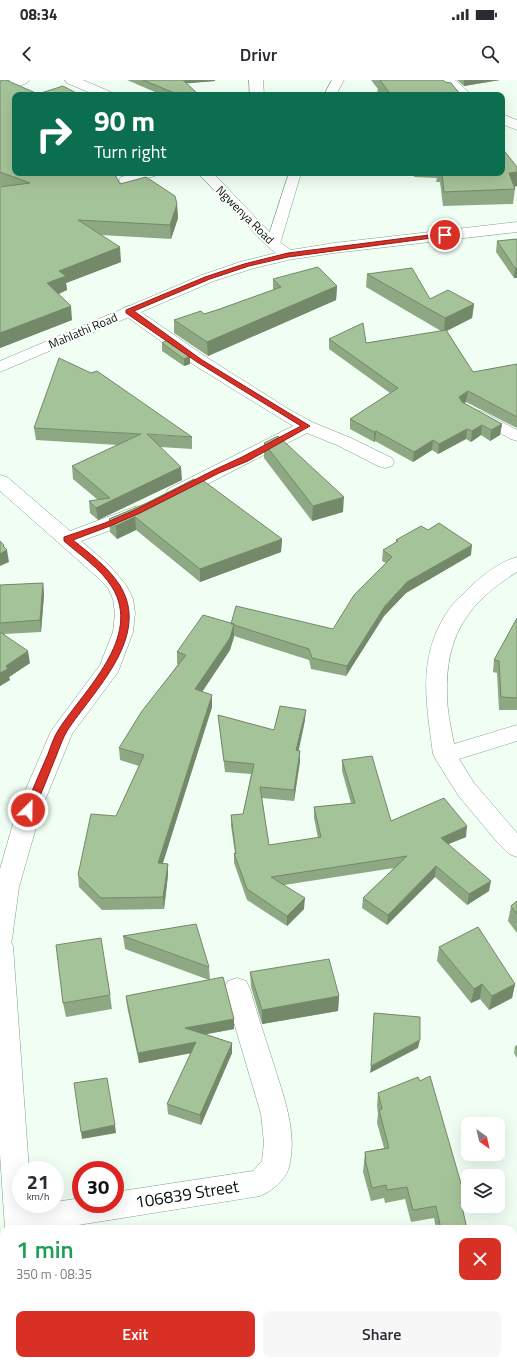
<!DOCTYPE html>
<meta charset="utf-8">
<style>
body{margin:0;font-family:"Titillium Web",sans-serif;background:#f7f7f7;color:#2b2b33;height:100vh;display:flex;flex-direction:column;font-size:15px;white-space:nowrap}
*{box-sizing:border-box;margin:0}
p{font-size:13px;color:#7c7c81}
.icon{flex:none;width:22px;height:22px;fill:none;stroke:currentColor;stroke-width:2;stroke-linecap:round;stroke-linejoin:round}
.map{position:relative;flex:1;overflow:hidden}
.sheet{position:absolute;left:0px;top:1145px;width:517px;height:140px;display:flex;flex-direction:column;background:#fff;border-radius:12px 12px 0 0;box-shadow:0 4px 16px #0002}
.sheet>*{flex:none}
.banner{position:absolute;left:12px;top:12px;width:493px;height:84px;border-radius:8px;box-shadow:0 4px 16px #0002;background:#0b6e4f;color:#fff;overflow:hidden}
.needle{width:26px;rotate:146deg}
.fabs{position:absolute;left:461px;top:1037px;display:grid;gap:8px}
.fabs a{display:grid;place-items:center;width:44px;height:44px;border-radius:8px;background:#fff;box-shadow:0 4px 16px #0002;font-size:20px}
.speed{position:absolute;left:12px;top:1081px;display:flex;gap:8px;font-size:20px;font-weight:700;text-align:center}
.speed>*{display:grid;place-content:center;width:52px;height:52px;border-radius:50%;background:#fff;box-shadow:0 4px 16px #0002;line-height:1}
.speed small{font-size:10px;font-weight:400}
.speed .limit{border:6px solid #d22;background:#fff;color:#111}
.pin{position:absolute;display:grid;place-items:center;width:34px;height:34px;color:#fff;margin:-17px;border:2px solid #fff;border-radius:50%;box-shadow:0 1px 4px #0007}
.me{position:absolute;width:44px;margin:-22px;rotate:23deg;stroke-linejoin:round;filter:drop-shadow(0 0 3px #0008)}
.turn{display:flex;align-items:center;gap:14px;height:84px;padding:0 16px;font-size:18px}
.turn .icon{width:52px;height:52px;stroke-width:2.5}
.turn b{display:block;font-size:28px;line-height:34px}
.round{display:grid;place-items:center;flex:none;width:42px;height:42px;border-radius:8px;background:#f7f7f7}
.overview{display:flex;align-items:center;justify-content:space-between;height:68px;padding:0 16px}
h1{font-size:24px;font-weight:600;line-height:30px;color:#1e9e55}
.primary-button{display:flex;gap:8px;margin-top:auto;padding:8px 16px}
.primary-button a{flex:1;height:46px;border-radius:8px;background:#d93025;color:#fff;font-size:16px;font-weight:600;line-height:46px;text-align:center}
.primary-button a+a{background:#f7f7f7;color:#2b2b33}
.status{display:flex;justify-content:space-between;align-items:center;height:28px;padding:0 20px;background:#fff;direction:ltr}
.status svg{height:11px;fill:currentColor}
header{display:flex;justify-content:space-between;align-items:center;height:52px;padding:0 16px;background:#fff;font-size:18px;font-weight:600}
.map>svg:first-child{display:block}
</style>
<div class="status"><b>08:34</b><svg viewBox="0 0 49 12"><path d="M0 12V9h3v3zM5 12V6h3v6zM10 12V3h3v9zM15 12V0h3v12zM26 1h20v11H26zM47 4h2v5h-2z"/></svg></div>
<header><svg class="icon" aria-label="back" viewBox="0 0 24 24"><path d="M15 5l-7 7 7 7"/></svg>Drivr<svg class="icon" aria-label="search" viewBox="0 0 24 24"><circle cx="10" cy="10" r="6"/><path d="M15 15l6 6"/></svg></header>
<div class="map">
<svg width="517" height="1285" viewBox="0 0 517 1285">
<rect width="100%" height="100%" fill="#f0fef4"/>
<g fill="none" stroke-linecap="round" stroke-linejoin="round">
<g stroke="#7f9f8a" stroke-width="1">
<path id="service" d="M332,0H344L336,15H324Z
M137,93H157L155,96L125,104L121,103L119,100L121,97Z
M289,93H301L280,164L278,167H268L266,164Z
M480,331L485,333L517,350V361L511,359L475,339L472,336L475,333Z"/>
</g>
<g stroke="#7f9f8a" stroke-width="1">
<path id="minor" d="M11,0H29L27,3L0,14V5Z
M249,0H263L264,15H250Z
M440,0H455L472,15H457Z
M502,34L517,40V50L502,44Z
M129,226L135,228L206,277L290,330L312,342L351,358L392,378L394,382L392,386L385,388L378,386L339,366L307,353L182,417L175,419L168,417L166,413L168,409L293,346L194,285L123,234L121,231L123,228Z
M0,395L7,397L70,451L137,426L144,428L147,432L144,436L114,449L81,461L109,485L126,505L133,519L135,533L133,552L118,592L72,654L41,730L19,807L12,859L11,862L13,866L29,1090H21V1124H32V1125L55,1124V1122L81,1118V1124H115V1112L253,1091L262,1081L264,1063L261,1034L224,909L228,901L237,898L246,901L250,909C257,933 265,958 273,982C283,1015 298,1052 289,1087C286,1100 272,1111 260,1116L53,1149H5L0,1074V789L17,730L51,651L100,585L113,552L115,533L113,519L108,508L95,495L0,411Z
M517,477V492C468,522 445,556 447,615C447,631 451,648 454,664L517,645V661L459,679L474,703L517,753V777L509,774L497,762L458,715L436,680L433,674C426,619 416,574 452,525C457,519 464,514 469,508C483,495 499,482 517,477Z
M15,1281H45L46,1285H16Z"/>
</g>
<g stroke="#7f9f8a" stroke-width="1">
<path id="tertiary" d="M65,0H83L111,12L113,15H95L67,3Z
M198,93H213L278,161L291,170L334,163L517,142V152L334,173L288,180L251,189L214,201L0,292V281L202,195L240,182L276,173L268,167Z"/>
</g>
<use href="#service" fill="#fff" fill-rule="evenodd"/>
<use href="#minor" fill="#fff" fill-rule="evenodd"/>
<use href="#tertiary" fill="#fff" fill-rule="evenodd"/>
</g>
<path fill="#8ea883" d="M127,0H215V1L186,3L199,15H162Z
M371,0H443L461,15H380L377,11L378,9Z
M457,0H500L464,6Z
M0,1L38,14L80,15H15L120,104L177,124L178,138L171,159L101,155L121,182L66,203L67,210L59,214L72,240L0,268V107H3L0,106Z
M517,87V106L514,107L515,109L513,124L443,126L440,102H436L437,98L414,97L415,93H502Z
M517,159V198H514L496,172L497,161Z
M367,194L430,219L474,224L472,238L447,251L473,292L517,284V348L466,322L464,323L502,344L500,355L490,361L481,355L471,362L466,359L438,374L432,370L413,382L375,361L374,362L350,349V339L390,313L329,269V259L366,263L441,251L366,207Z
M273,199L337,206L336,220L208,276L174,253V240L204,234L217,230L273,210Z
M167,260L190,284L184,286L162,271V263Z
M34,348L192,357V369L160,367L182,400L98,440L90,433L89,421L98,420L73,399L72,386L118,365L36,360Z
M264,363L343,432L312,441L264,378Z
M196,401L282,459L281,472L200,502L136,450L117,459L110,452L109,439Z
M396,460L471,475L406,513L384,536L346,596L311,589L309,580L234,556L230,570L202,612L212,627L163,783L168,784V795L164,829L102,830L79,807L78,795L116,736L139,686L120,680L119,668L178,584H177V572L231,544L333,549L386,483L382,481L383,470L396,463Z
M43,503L44,515L41,552L4,554L30,583L9,597L10,600L0,606V505Z
M517,538V630H499L497,593L493,592L494,580Z
M218,635L274,650L305,640L299,670L300,671V681L294,721L262,718L269,765L318,758L314,738V727L351,723L342,691V680L391,741L466,757L448,764L489,811L467,825L435,797L387,845L362,828L363,818L394,788L284,805L304,829L287,846L247,820L234,783V773H235L231,746V735L243,734L251,694L225,692L219,645Z
M517,821V853L508,841L511,826Z
M123,856L209,887L210,900L234,949L206,954L232,963V973L201,1045L168,1034L167,1024L191,973L139,983L127,926L126,916L209,900L125,869Z
M439,867L515,904L512,918L489,930L480,919L471,923L437,881Z
M250,892L339,916L338,931L262,944L251,907Z
M110,915L112,929L66,937L63,923Z
M517,965V978L514,973L515,966Z
M378,1013L466,1121L463,1133L467,1149H436L434,1138L411,1142L405,1119L385,1123L384,1118L371,1121L363,1092L365,1072L384,1068L377,1043L378,1033L377,1026Z
M353,1281H443L444,1285H354Z"/>
<path fill="#74886a" d="M179,0H215V1L180,4Z
M464,0H500L464,6Z
M517,92V106L507,108L509,93Z
M177,124L178,138L171,159L170,145Z
M120,167L121,182L66,203L67,210L49,218L47,203L59,191Z
M515,188H517V198H514Z
M337,206L336,220L208,276L207,262Z
M474,224L472,238L444,252L445,238Z
M71,226L72,240L0,268V253Z
M190,276V284L184,286V279Z
M468,311L466,322L458,327L459,317Z
M502,344L500,355L490,361L491,350Z
M482,345L481,355L471,362L472,351Z
M467,349L466,359L438,374L439,364Z
M376,351L375,361L374,362V352Z
M433,360L432,370L413,382L414,372Z
M181,387L182,400L98,440L96,428Z
M344,417L343,432L312,441L313,426Z
M135,437L136,450L117,459L116,446Z
M282,459L281,472L200,502V489Z
M4,465L5,471L7,470L9,482L0,486V474L3,466Z
M472,465L471,475L406,513L384,536L346,596L347,586L385,526L407,502Z
M43,503L44,515L41,552L40,540Z
M234,544V557L230,570L196,621L195,609Z
M28,571L30,583L9,597L10,600L0,606V593L6,586Z
M212,615V627L159,795L158,783Z
M306,630L305,640L296,681V670Z
M300,671V681L294,721V710Z
M467,746L466,757L439,768L441,758Z
M168,784V795L164,829L163,817Z
M436,786L435,797L387,845L388,835Z
M491,801L489,811L467,825L469,814Z
M305,818L304,829L287,846V836Z
M482,904L480,919L471,923L474,909Z
M515,904L512,918L489,930L492,916Z
M339,916L338,931L262,944V930Z
M234,939V949L186,958L185,948Z
M420,960L418,968L370,993L371,986Z
M196,962L197,972L139,983L138,973Z
M232,963V973L201,1045L200,1035Z
M115,1045L116,1053L82,1059L81,1052Z
M295,1281H298L297,1285H293Z"/>
<path fill="#a5c398" stroke="#74886a" d="M4,0H6L38,14L63,6L80,15H15V93H114L120,104L146,97L175,116L177,124L170,145L78,140L120,167L59,191L66,196L47,203L71,226L0,253V107L30,103L0,92V1Z
M143,0H183L199,15H179Z
M380,0H443L445,2L451,3L461,15H391Z
M502,68L517,87V92L509,93L515,109L444,112L442,93H502Z
M517,159V188H515L497,161Z
M318,187L337,206L207,262L174,240L201,231L204,234L217,230L281,207L273,199Z
M412,188L430,219L448,210L474,224L445,238L367,194Z
M363,243L366,263L446,250L473,292L517,284V337L468,311L459,317L462,322L502,344L491,350L482,345L472,351L467,349L439,364L433,360L414,372L376,351L374,352L350,339L398,308L329,259Z
M167,260L190,276L184,279L162,263Z
M59,278L91,293L97,291L192,357L147,354L181,387L96,428L89,421L110,418L72,386L141,354L34,348Z
M278,356L344,417L313,426L264,363Z
M194,399L196,401L201,399L282,459L200,489L135,437L116,446L109,439L145,424Z
M439,443L472,465L407,502L385,526L347,586L312,578L309,569L234,545V544H231L236,526L333,549L354,515L392,477L383,470L398,461L396,460L421,446L428,450Z
M0,461L4,465L3,466L7,470L0,474Z
M43,503L40,540L0,543V505Z
M203,535L234,544L230,558L195,609L212,615L158,783L168,784L163,817L101,818L78,795L91,734L116,736L144,675L119,668L142,631L186,575L177,572Z
M517,538V618L501,617L499,581L494,580Z
M0,552L28,571L6,586L8,589L0,593Z
M280,626L306,630L296,670L300,671L294,710L260,707L269,765L321,757L314,727L355,723L342,680L372,676L391,741L444,718L467,746L441,758L491,801L469,814L436,786L388,835L363,818L407,776L271,797L305,818L287,836L247,809L234,773L236,774L231,735L243,734L254,684L224,681L218,635L274,650Z
M517,821V834L511,826Z
M196,844L209,887L123,856Z
M478,847L515,904L492,916L482,904L474,909L439,867Z
M101,858L110,915L63,923L56,865Z
M329,879L339,916L262,930L250,892Z
M223,897L234,939L185,948L232,963L200,1035L167,1024L196,962L138,973L126,916Z
M374,933L420,937V960L371,986Z
M430,996L466,1121L461,1122L467,1149H441L436,1126L413,1130L407,1107L387,1110L386,1105L372,1108L365,1079H366L365,1072L389,1068L379,1030L382,1029L378,1013L418,997L420,1001Z
M107,998L115,1045L81,1052L74,1003Z
M107,1281H165L166,1285H108Z
M261,1281H295L293,1285H260Z
M357,1281H443L444,1285H358Z"/>
<path fill="#d93025" stroke="#8d1f18" d="M445,153H447V156L288,177L249,186L210,199L134,231L202,280L310,346L248,381L219,393L140,433L110,446L73,460C89,473 107,486 119,504C153,556 93,611 67,651C63,658 60,666 57,674C49,693 42,714 32,732H25L24,730C32,711 40,692 48,674C51,666 54,656 59,649C84,610 143,557 112,507C101,489 80,475 64,461V457L105,443L135,430L214,390L242,377L301,346L197,282L126,233V230L205,197L244,184L288,173Z"/>
<g text-anchor="middle" stroke-width="4" stroke-linejoin="round" paint-order="stroke">
<g font-size="12" fill="#07130b" stroke="#fff">
<text transform="translate(245 135) rotate(45)" y="4">Ngwenya Road</text>
<text transform="translate(83 251) rotate(-23)" y="4">Mahlathi Road</text>
</g>
<g font-size="17" fill="#07130b" stroke="#fff">
<text transform="translate(187 1114) rotate(-9)" y="6">106839 Street</text>
</g>
</g>
</svg>
<div class="fabs">
<a><svg class="needle" viewBox="-14 -14 28 28"><path d="M0-13l5 13h-10z" fill="#e53935"/><path d="M0 13l5-13h-10z" fill="#7c7c81"/></svg></a>
<a><svg class="icon" aria-label="layers" viewBox="0 0 24 24"><path d="M12 4l9 5-9 5-9-5zM3 14l9 5 9-5"/></svg></a>
</div>
<div class="speed"><div>21<small>km/h</small></div><div class="limit">30</div></div>
<div class="pin" style="left:445px;top:155px;background:#d93025"><svg class="icon" aria-label="arrive" viewBox="0 0 24 24"><path d="M6 21V4h12l-3 4 3 4H6"/></svg></div>
<svg class="me" style="left:28px;top:730px" viewBox="-20 -20 40 40"><circle r="17" fill="#d93025" stroke="#fff" stroke-width="3"/><path d="M0-11L8 9 0 5-8 9z" fill="#fff"/></svg>
<div class="banner">
<div class="turn"><svg class="icon" aria-label="right" viewBox="0 0 24 24"><path d="M7 20v-9h11M14 6l5 5-5 5"/></svg><div><b>90 m</b>Turn right</div></div>
</div>
<section class="sheet">
<div class="overview"><div><h1>1 min</h1><p>350 m · 08:35</p></div><a class="round" style="background:#d93025;color:#fff"><svg class="icon" aria-label="close" viewBox="0 0 24 24"><path d="M6 6l12 12M18 6L6 18"/></svg></a></div>
<div class="primary-button"><a>Exit</a><a>Share</a></div>
</section>
</div>
